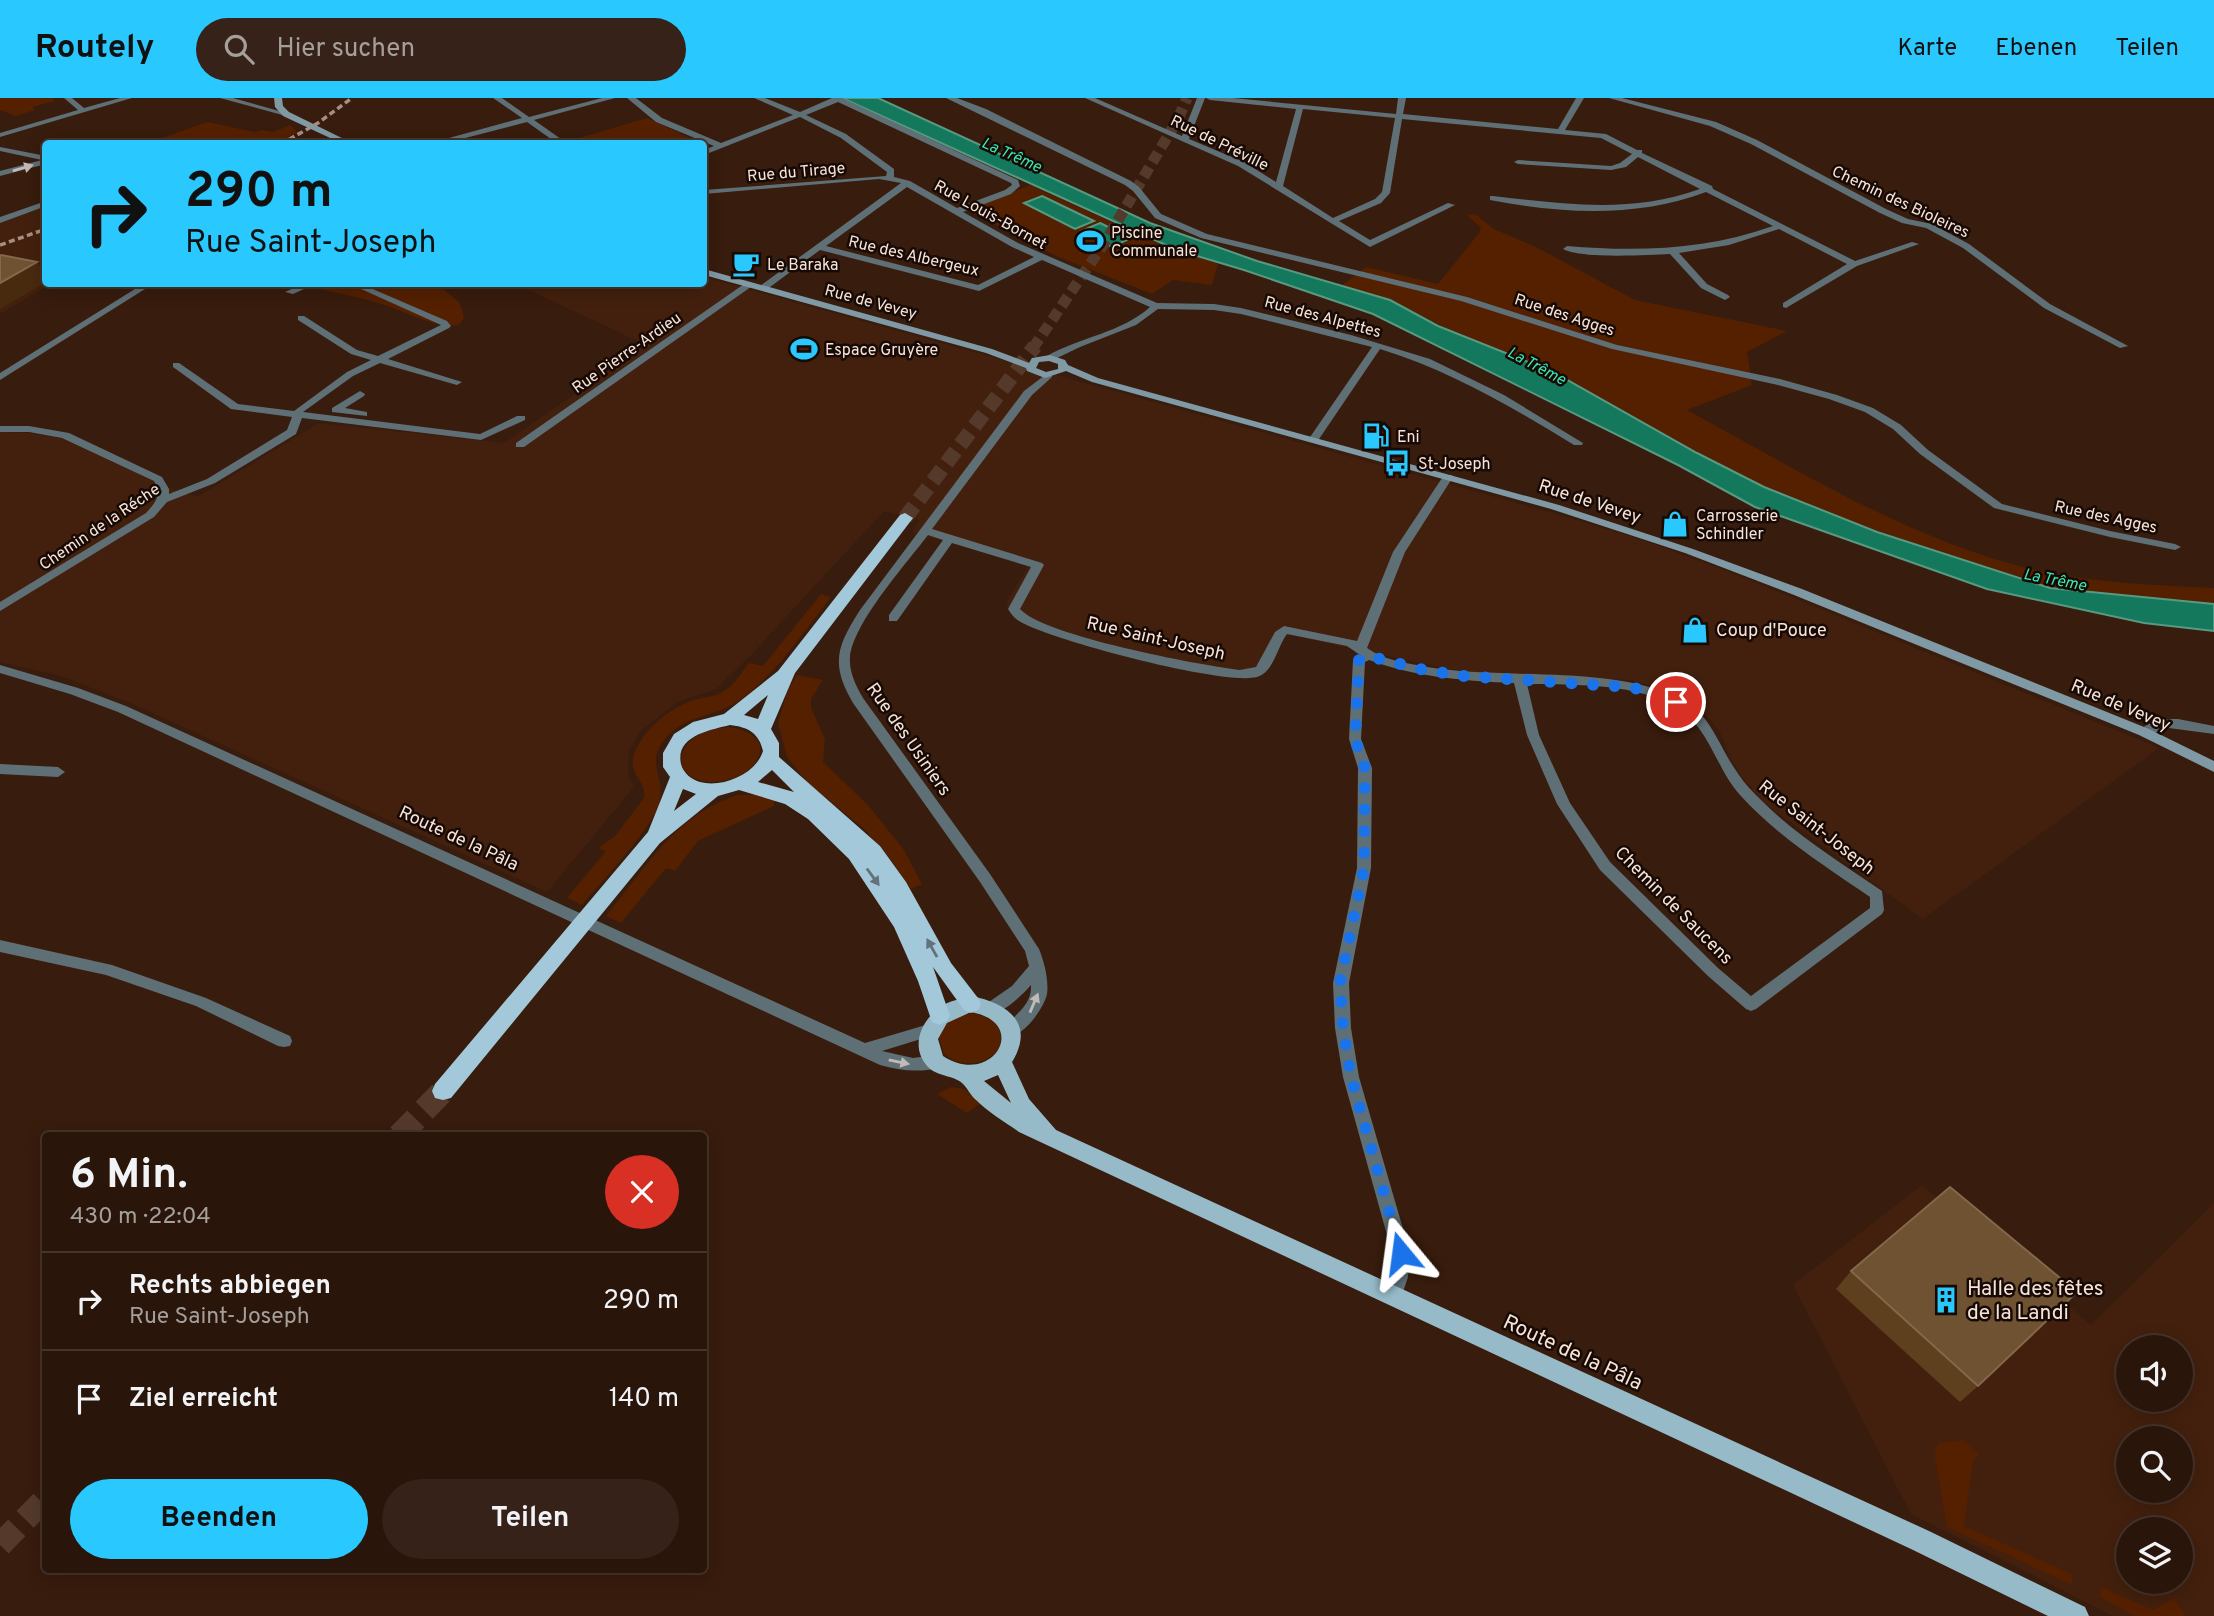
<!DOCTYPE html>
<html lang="de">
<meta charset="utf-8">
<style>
body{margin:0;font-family:Overpass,sans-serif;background:#362218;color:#f1f3f6;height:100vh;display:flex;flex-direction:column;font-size:26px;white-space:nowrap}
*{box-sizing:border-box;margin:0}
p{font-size:23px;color:#a59f9c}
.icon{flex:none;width:38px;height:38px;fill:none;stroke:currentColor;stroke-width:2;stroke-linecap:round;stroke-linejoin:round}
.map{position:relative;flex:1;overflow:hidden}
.sheet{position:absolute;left:42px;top:1034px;width:665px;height:441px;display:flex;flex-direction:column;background:#2a150a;border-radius:7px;box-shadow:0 4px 18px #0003,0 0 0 2px #46342b}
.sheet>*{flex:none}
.guide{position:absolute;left:42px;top:42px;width:665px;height:147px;border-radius:7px;box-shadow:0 4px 18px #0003,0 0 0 2px #46342b;background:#29c8ff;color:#111;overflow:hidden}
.fabs{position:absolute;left:2116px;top:1237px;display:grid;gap:14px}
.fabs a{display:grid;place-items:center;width:77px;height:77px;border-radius:50%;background:#2a150a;box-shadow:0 4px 18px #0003,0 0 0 2px #46342b;font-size:35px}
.pin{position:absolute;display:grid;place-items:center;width:60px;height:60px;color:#fff;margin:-30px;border:4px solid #fff;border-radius:50%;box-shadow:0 2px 7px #0007}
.me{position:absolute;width:77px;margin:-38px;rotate:344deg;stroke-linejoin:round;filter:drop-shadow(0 0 5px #0008)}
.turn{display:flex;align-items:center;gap:24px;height:147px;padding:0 28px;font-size:32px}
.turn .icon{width:91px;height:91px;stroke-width:2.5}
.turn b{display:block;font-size:49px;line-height:60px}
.round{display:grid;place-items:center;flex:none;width:74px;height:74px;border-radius:37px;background:#362218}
.headline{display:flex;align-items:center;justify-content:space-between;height:119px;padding:0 28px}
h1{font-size:42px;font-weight:700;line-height:52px}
.action{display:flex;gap:14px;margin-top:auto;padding:14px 28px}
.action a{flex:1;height:80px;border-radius:42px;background:#29c8ff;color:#111;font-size:28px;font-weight:700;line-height:80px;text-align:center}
.action a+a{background:#362218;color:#f1f3f6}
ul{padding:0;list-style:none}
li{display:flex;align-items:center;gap:21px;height:98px;padding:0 28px;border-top:2px solid #46342b}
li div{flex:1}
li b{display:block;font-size:26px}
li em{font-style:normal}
header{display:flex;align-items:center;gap:42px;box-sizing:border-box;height:98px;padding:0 35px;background:#29c8ff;color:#111}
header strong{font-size:33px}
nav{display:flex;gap:38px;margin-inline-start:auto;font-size:24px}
.search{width:490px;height:63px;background:#362218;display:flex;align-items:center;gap:18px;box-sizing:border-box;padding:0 24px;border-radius:38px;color:#a59f9c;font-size:26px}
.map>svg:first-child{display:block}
</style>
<header>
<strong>Routely</strong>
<div class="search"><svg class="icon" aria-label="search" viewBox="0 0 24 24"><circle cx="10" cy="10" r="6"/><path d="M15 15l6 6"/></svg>Hier suchen</div>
<nav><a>Karte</a><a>Ebenen</a><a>Teilen</a></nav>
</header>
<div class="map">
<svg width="2214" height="1518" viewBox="0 0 2214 1518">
<rect width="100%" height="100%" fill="#381c0d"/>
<path fill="#43200d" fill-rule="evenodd" d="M45,104L46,186H50L0,216V120Z
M704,179L1567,419L1651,445L1740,478L2159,650L1923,821L1764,705L1742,679L1731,661L1720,634L1710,621L1688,604L1648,587L1631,582L1497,578L1449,571L1290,537L1283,538L1255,577L1243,580L1200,573L1025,525L1014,519L1006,505L1028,468L912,434L920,422L884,413L751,557L716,591L677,604L641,633L629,653L628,676L634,689L547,794L135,607L61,578L0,564V334L27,335L80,343L163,388L197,399L319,325L504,345L646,247L516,186H704Z
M1922,1087L2091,1227L2214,1105V1518H2113L1911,1416L1793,1187ZM2128,1250H2180V1302H2128ZM2128,1340H2180V1393H2128ZM2128,1432H2180V1484H2128Z"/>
<path fill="#542000" d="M0,0H52L55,3L32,9L35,12L16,18L0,12Z
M647,20L690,40L675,46H583L576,41Z
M207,24L255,34L261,32L273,34L290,27L298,34L276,45L145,46Z
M1030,87L1133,134L1218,166L1212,187L1173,182L1152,196L1056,158L967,112Z
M1475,116L1494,131L1536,149L1635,202L1787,233L1747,254L1752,287L1687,312C1800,373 1913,444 2039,473C2096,485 2156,487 2214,490V506L2050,490L1877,434L1764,389L1390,202L1341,188L1366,169L1438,186L1479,135L1481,130L1467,117Z
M291,186H437L460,205L464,220L459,227C430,229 413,216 387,208C355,197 323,192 291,186Z
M821,496L831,499C803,535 777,575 740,602C717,619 684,617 665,641C644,666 667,679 659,706C652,730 601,785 582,807L567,800L606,753L598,750L615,738L644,700C647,685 630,677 633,661C639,634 668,611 693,602C704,599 715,599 724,593C735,586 741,575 749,565L763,568Z
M797,577L823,582L811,601V610L825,641L823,664L868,707L904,752L922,786L911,791L885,754L863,730L808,685L787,659L778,625L788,591Z
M728,629C745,631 769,640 757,662C752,672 742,678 731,681C672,698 659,636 728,629Z
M739,697H760L774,701V708L698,743L675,773L666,770L621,825L606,818C644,772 678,713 739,697Z
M974,915L993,922C1020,954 971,980 944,956L939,940C944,924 958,916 974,915Z
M951,989L964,991L981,1005L967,1015L937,996Z
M1963,1342L1979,1356L1973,1363L1964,1428L2072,1476V1487L1947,1429L1934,1354L1939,1345Z
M2101,1489L2153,1512L2174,1500L2185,1518H2135L2100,1499Z"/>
<path fill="#14795c" stroke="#589982" stroke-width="2" d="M842,0H878L1150,125L1257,163L1390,202L1438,228L1553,274L1697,355L1764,389L1877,434L2050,490L2214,506V533L2144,525L1987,491L1755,409L1678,367L1373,216L1244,172L1177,152Z
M1042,98L1094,123L1075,131L1024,105Z
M1100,125L1131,140L1112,149L1081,133Z"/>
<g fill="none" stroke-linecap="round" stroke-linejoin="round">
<path stroke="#553a2c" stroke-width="11" stroke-dasharray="11 6" stroke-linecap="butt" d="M1033,250L1105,144L1178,21L1187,0"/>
<path stroke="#553a2c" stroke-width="15" stroke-dasharray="15 8" stroke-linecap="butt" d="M905,420L1035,248"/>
<path stroke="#553a2c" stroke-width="24" stroke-dasharray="24 12" stroke-linecap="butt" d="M399,1038L443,993
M0,1447L46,1400"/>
<path fill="#5f6f76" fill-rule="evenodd" d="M64,0H72L84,10L120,0H132L0,39V35L78,12Z
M220,0H233L290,16L286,18Z
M493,0H502L529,19L602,0H615L534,22L568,46H558L527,24L442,46H427L522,20Z
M627,0H636L662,20L721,45L793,17L754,0H765L800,14L832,0H842L1018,82L1020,88L1011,96L963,114L1018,145L1157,205L1214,206L1241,210L1351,237L1430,261L1504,297L1583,345L1582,347H1574C1512,309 1451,273 1380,251L1317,344H1309L1308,342L1372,249L1241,216L1214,212L1158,211L1136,227L1080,249L1053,262H1047V258C1080,239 1121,235 1150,209L1042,162L979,193L820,152L766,192H760V188L901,85L879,81L704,96V92L886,78L887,74L841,40L800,19L704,57V52L714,48L656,24ZM838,4L1011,85L1012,87L1005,92L957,110L910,83L894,79V71L846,36L806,17ZM907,89L1012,149L1034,159L978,187L826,148Z
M946,0H957L986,11L1131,83L1139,89L1161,116L1207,136L1467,199L1617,247L1780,281L1837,297L1873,310L1901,327L1928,352L2002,406L2110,433L2175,446L2181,449L2175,452L2110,439L1994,410L1920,356L1893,331L1865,314L1829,301L1778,287L1612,251L1461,203L1201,140L1155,120L1133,93L1125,87Z
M1085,0H1095L1182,38L1197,0H1205L1189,41L1244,64L1276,84L1296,11L1210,2L1206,0H1233L1396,16L1398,0H1406L1403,16L1558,31L1576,0H1584L1565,32L1606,36L1637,52H1642V55L1712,88L1713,91L1855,163L1912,144L1919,146L1857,168L1786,210L1783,209V205L1847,166L1779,131L1729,147L1679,155L1707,186L1728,197L1730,199L1725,202L1701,190L1670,156C1647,157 1581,161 1563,151L1567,148C1637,154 1706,152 1773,128L1706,94C1637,120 1562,116 1490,102V98H1493C1564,106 1631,116 1700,91L1638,59L1626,69L1611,72L1518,66L1514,64L1518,62L1611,68L1620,65L1632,56L1601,40L1402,21L1390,95L1381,105L1339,123L1370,142L1448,105L1455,107L1370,149L1238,68ZM1303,11L1395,20L1382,94L1375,101L1333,120L1283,88Z
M1609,0H1622L1716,24L1757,42L1886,111L1908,121L1932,126L1969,146L2050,206L2128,248L2120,250L2044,210L1963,150L1926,130L1902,125L1880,115L1751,46L1710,28Z
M0,49L46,58V66L0,78V73L42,62L0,53Z
M46,103V108L0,125V119Z
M747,184L755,186L524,349H516V345Z
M143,186H153L0,282V275Z
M303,186H315L293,196L285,194Z
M350,186H361L447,223L451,228L449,230L388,261L462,284L457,287L380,265L353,278L303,314L480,336L517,318H525V322L481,342L302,320L296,336L215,385L167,404L154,419L0,513V504L146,415C156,404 162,397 154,383L62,340L29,334H0V328H29L69,335L162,379L169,391V396L207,381L287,332L292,319L231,311L173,269V265H179L238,306L294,313L347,274L371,262L351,256L298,222V218H304L357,252L378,258L441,227Z
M1049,274L1052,275V279L1032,297L932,431L1042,465L1044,467L1020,511C1044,538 1199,567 1240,572L1256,569L1275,534L1284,528L1357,543L1393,454L1444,377H1452L1453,379L1405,454L1367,550C1383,562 1406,565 1427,569C1506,582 1604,567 1678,599C1711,614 1719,650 1739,677C1745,686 1752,693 1760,701C1795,737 1840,764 1882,793L1884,812L1882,816L1756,911L1751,913L1746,911L1708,878L1600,772L1557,706L1527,637L1514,585C1465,583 1415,579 1369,562L1365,564L1361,641L1372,670L1371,770L1349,885L1351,930L1359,979L1410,1155L1408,1179L1400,1203L1394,1205L1388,1203C1384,1195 1391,1166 1392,1155L1343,979L1335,930L1333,885L1357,770L1358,670L1349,641L1353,562L1360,557L1347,548L1287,536C1277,549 1274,574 1257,579C1224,588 1050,542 1019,523C1014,520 1011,516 1008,511L1031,469L952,445L897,523H889V517L943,442L928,437C907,465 852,526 850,560C849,574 856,588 863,600L990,776L1039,851C1044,863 1049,882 1047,896C1044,910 1022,942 1007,937L1004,932C1014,915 1032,909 1031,887C1021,898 1001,919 986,914L983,910L986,906L1012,888L1029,868L1025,853L980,784L853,605C830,566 837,548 860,512L1024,293ZM1527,586C1579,587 1663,583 1698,629C1714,650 1722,677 1740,697C1777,738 1825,768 1870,799V810L1751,898L1718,870L1610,764L1570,705L1539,637Z
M360,293L365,296L364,298L345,310L367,314V318L332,314V310Z
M2178,621L2214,628V636L2169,630L2144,638L2138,634C2148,623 2163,621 2178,621Z
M0,666L58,669L65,674L58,679L0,676Z
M0,842L112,867L206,900L290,938L292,943L290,948L284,949L278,948L196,908L106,877L0,854Z"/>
<path fill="#5f6f76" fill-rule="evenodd" d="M0,567L78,590L126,608L865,945L929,926L934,927L937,932L934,937L882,953L913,960L936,957L942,959L944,964L942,969C922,975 900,973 880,967L118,614L70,596L0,575Z"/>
<path fill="#7f99a5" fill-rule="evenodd" d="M274,0H282L283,8L289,14L354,46H343L283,18L275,9Z
M704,171L992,251L1029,265L1032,260L1050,257L1065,262L1068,267L1098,280L1559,407L1693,451L1802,491L2149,631L2214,663V674L2139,637L1794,497L1685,455L1551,411L1092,284L1066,273L1045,280L1027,273L1026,270L986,255L704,177ZM1049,263L1058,266V271L1046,274L1036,270L1039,264Z"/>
<path fill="#97bac9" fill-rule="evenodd" d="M971,898C1007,905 1036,925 1012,964L1029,1001L1056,1032L1929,1433L2085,1509L2089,1518H2048L1911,1451L1019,1034C1005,1024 988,1014 976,1002C970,997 967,989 962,985C953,977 938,979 928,969C908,948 923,918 945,906C953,902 962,901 971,898ZM971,914C1031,925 992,990 943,958L938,941L947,925ZM998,977L1011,1005L984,983Z"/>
<path fill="#a2c8da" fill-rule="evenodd" d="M905,415L913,420L795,575L771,631L779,645V659L880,748L906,784L951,865L978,900L981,906L978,912L971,915L964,912L933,869L950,918L946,924L939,927L932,924L918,883L894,829L849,761L808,721L785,706L739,692L718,698L660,745L451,1000L443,1002L435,1000L432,993L435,986L648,734L670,679L663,669V655L674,636L693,624L724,616L778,573L900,417ZM768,597L758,621L744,617ZM730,627C748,629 759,635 763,653C756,676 723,690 700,684C692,682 683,675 681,666C675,638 710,632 730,627ZM772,672L794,694L758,684ZM683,691L696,696L674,713Z"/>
<path stroke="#a58e82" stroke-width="3.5" stroke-dasharray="6 3.5" stroke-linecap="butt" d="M281,46L318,25L352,0
M0,147L46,131"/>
</g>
<path fill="#5e401e" d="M1851,1173L1978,1288L1960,1304L1836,1191Z"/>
<path fill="#482a0f" d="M37,164L46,180V184L0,211V185Z"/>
<path fill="#6e5232" stroke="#84684c" stroke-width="2" d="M1,157L37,164L0,185V158Z
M1950,1089L2077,1194L1978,1288L1851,1173Z"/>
<defs><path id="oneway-solid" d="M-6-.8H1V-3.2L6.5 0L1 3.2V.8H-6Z" transform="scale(1.75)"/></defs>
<g fill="#c2bab6">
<use href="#oneway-solid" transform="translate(23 70) rotate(-16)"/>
<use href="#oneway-solid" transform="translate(1034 905) rotate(-67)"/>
<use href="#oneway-solid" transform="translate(899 964) rotate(12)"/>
</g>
<g fill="#63727a">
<use href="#oneway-solid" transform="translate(873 779) rotate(54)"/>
<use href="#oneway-solid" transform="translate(932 850) rotate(-119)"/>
</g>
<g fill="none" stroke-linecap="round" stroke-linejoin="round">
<path stroke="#1a73e8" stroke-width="12" stroke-dasharray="0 21.6" d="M1401,1155L1351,979L1343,930L1340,885L1364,771L1365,670L1355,641L1359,562L1368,558L1420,571L1463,578L1628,589L1653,594L1676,604"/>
</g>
<defs>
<g id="stadium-bare" transform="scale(2.1)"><path d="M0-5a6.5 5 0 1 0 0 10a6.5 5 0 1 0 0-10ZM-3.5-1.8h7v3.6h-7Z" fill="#29c8ff" stroke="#170a05" stroke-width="2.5" paint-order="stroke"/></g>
<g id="cafe-bare" transform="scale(2.1)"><path d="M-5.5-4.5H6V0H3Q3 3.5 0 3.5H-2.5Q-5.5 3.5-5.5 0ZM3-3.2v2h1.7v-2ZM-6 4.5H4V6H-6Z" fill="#29c8ff" stroke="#170a05" stroke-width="2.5" paint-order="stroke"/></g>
<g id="fuel-bare" transform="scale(2.1)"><path d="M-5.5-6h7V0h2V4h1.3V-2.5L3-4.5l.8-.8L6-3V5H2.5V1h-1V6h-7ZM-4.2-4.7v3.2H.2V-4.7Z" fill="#29c8ff" stroke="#170a05" stroke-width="2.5" paint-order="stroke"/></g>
<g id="bus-bare" transform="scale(2.1)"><path d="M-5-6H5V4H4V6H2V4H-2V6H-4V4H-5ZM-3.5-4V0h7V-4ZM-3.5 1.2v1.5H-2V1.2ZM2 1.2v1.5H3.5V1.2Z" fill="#29c8ff" stroke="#170a05" stroke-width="2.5" paint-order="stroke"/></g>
<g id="shop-bare" transform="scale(2.1)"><path d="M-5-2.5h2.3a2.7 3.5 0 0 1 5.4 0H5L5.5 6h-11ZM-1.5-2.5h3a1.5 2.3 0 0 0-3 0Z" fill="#29c8ff" stroke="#170a05" stroke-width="2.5" paint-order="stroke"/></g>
<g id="building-bare" transform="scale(2.1)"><path d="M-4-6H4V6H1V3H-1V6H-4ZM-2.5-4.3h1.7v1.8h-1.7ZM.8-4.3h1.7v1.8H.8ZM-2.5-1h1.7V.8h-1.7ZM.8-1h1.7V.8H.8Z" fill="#29c8ff" stroke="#170a05" stroke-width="2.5" paint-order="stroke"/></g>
</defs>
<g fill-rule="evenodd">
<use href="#stadium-bare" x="1090" y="143"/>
<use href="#cafe-bare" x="746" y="166"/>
<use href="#stadium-bare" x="804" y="251"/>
<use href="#fuel-bare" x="1376" y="338"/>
<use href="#bus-bare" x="1397" y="365"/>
<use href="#shop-bare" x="1675" y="426"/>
<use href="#shop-bare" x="1695" y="532"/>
<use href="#building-bare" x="1946" y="1202"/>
</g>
<g text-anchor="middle" stroke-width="5" stroke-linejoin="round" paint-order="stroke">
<g font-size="16" fill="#f7e3d9" stroke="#170a05">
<text transform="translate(1220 44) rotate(26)" y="6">Rue de Préville</text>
<text transform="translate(796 73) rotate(-5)" y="6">Rue du Tirage</text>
<text transform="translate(1901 103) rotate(25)" y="6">Chemin des Bioleires</text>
<text transform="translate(991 116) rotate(29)" y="6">Rue Louis-Bornet</text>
<text transform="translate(914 157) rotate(13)" y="6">Rue des Albergeux</text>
<text transform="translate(871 203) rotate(15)" y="6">Rue de Vevey</text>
<text transform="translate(1565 216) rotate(18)" y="6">Rue des Agges</text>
<text transform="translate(1323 218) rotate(15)" y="6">Rue des Alpettes</text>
<text transform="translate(626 254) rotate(-35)" y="6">Rue Pierre-Ardieu</text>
<text transform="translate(2106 418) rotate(12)" y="6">Rue des Agges</text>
<text transform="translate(99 428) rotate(-34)" y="6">Chemin de la Réche</text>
</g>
<g font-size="16" font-style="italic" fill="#39e7b3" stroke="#170a05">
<text transform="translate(1012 56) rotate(24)" y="6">La Trême</text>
<text transform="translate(1537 267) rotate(28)" y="6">La Trême</text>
<text transform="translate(2055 481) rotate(11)" y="6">La Trême</text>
</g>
<g font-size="16" fill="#f7e3d9" stroke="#170a05" text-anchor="start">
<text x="1111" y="140">Piscine<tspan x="1111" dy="18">Communale</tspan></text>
<text x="767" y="172">Le Baraka</text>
<text x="825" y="257">Espace Gruyère</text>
<text x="1397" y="344">Eni</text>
<text x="1418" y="371">St-Joseph</text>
<text x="1696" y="423">Carrosserie<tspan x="1696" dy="18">Schindler</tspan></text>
</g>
<g font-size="18" fill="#f7e3d9" stroke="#170a05">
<text transform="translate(1590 403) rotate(18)" y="6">Rue de Vevey</text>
<text transform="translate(1156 540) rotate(13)" y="6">Rue Saint-Joseph</text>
<text transform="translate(2121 607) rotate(23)" y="6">Rue de Vevey</text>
<text transform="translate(909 641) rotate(55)" y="6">Rue des Usiniers</text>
<text transform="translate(1817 729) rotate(38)" y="6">Rue Saint-Joseph</text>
<text transform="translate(459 740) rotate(25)" y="6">Route de la Pâla</text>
<text transform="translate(1674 807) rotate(45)" y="6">Chemin de Saucens</text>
</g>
<g font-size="18" fill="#f7e3d9" stroke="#170a05" text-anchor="start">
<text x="1716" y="538">Coup d'Pouce</text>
</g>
<g font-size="21" fill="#f7e3d9" stroke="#170a05" text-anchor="start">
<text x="1967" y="1197">Halle des fêtes<tspan x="1967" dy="24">de la Landi</tspan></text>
</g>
<g font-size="21" fill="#f7e3d9" stroke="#170a05">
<text transform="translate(1573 1254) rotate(25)" y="7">Route de la Pâla</text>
</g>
</g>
</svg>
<div class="fabs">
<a><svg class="icon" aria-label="sound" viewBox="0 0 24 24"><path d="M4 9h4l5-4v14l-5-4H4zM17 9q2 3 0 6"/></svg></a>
<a><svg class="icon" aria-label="search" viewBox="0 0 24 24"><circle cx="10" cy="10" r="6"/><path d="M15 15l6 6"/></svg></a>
<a><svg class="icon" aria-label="layers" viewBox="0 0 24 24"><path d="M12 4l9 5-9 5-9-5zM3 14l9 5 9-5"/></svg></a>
</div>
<div class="pin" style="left:1676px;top:604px;background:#d93025"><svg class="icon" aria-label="arrive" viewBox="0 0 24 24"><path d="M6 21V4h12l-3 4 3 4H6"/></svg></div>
<svg class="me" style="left:1401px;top:1155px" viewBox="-20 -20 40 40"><path d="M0-17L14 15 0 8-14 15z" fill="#1a73e8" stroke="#fff" stroke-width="4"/></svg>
<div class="guide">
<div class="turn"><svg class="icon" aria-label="right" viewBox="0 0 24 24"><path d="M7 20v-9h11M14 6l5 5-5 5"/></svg><div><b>290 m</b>Rue Saint-Joseph</div></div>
</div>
<section class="sheet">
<div class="headline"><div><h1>6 Min.</h1><p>430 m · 22:04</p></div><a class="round" style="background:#d93025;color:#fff"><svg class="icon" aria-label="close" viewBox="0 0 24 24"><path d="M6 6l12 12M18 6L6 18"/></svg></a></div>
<ul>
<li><svg class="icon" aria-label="right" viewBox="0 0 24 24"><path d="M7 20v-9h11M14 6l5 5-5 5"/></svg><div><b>Rechts abbiegen</b><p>Rue Saint-Joseph</p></div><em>290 m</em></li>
<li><svg class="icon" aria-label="arrive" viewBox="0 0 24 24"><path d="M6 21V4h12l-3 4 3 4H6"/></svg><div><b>Ziel erreicht</b></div><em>140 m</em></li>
</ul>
<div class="action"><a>Beenden</a><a>Teilen</a></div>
</section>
</div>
